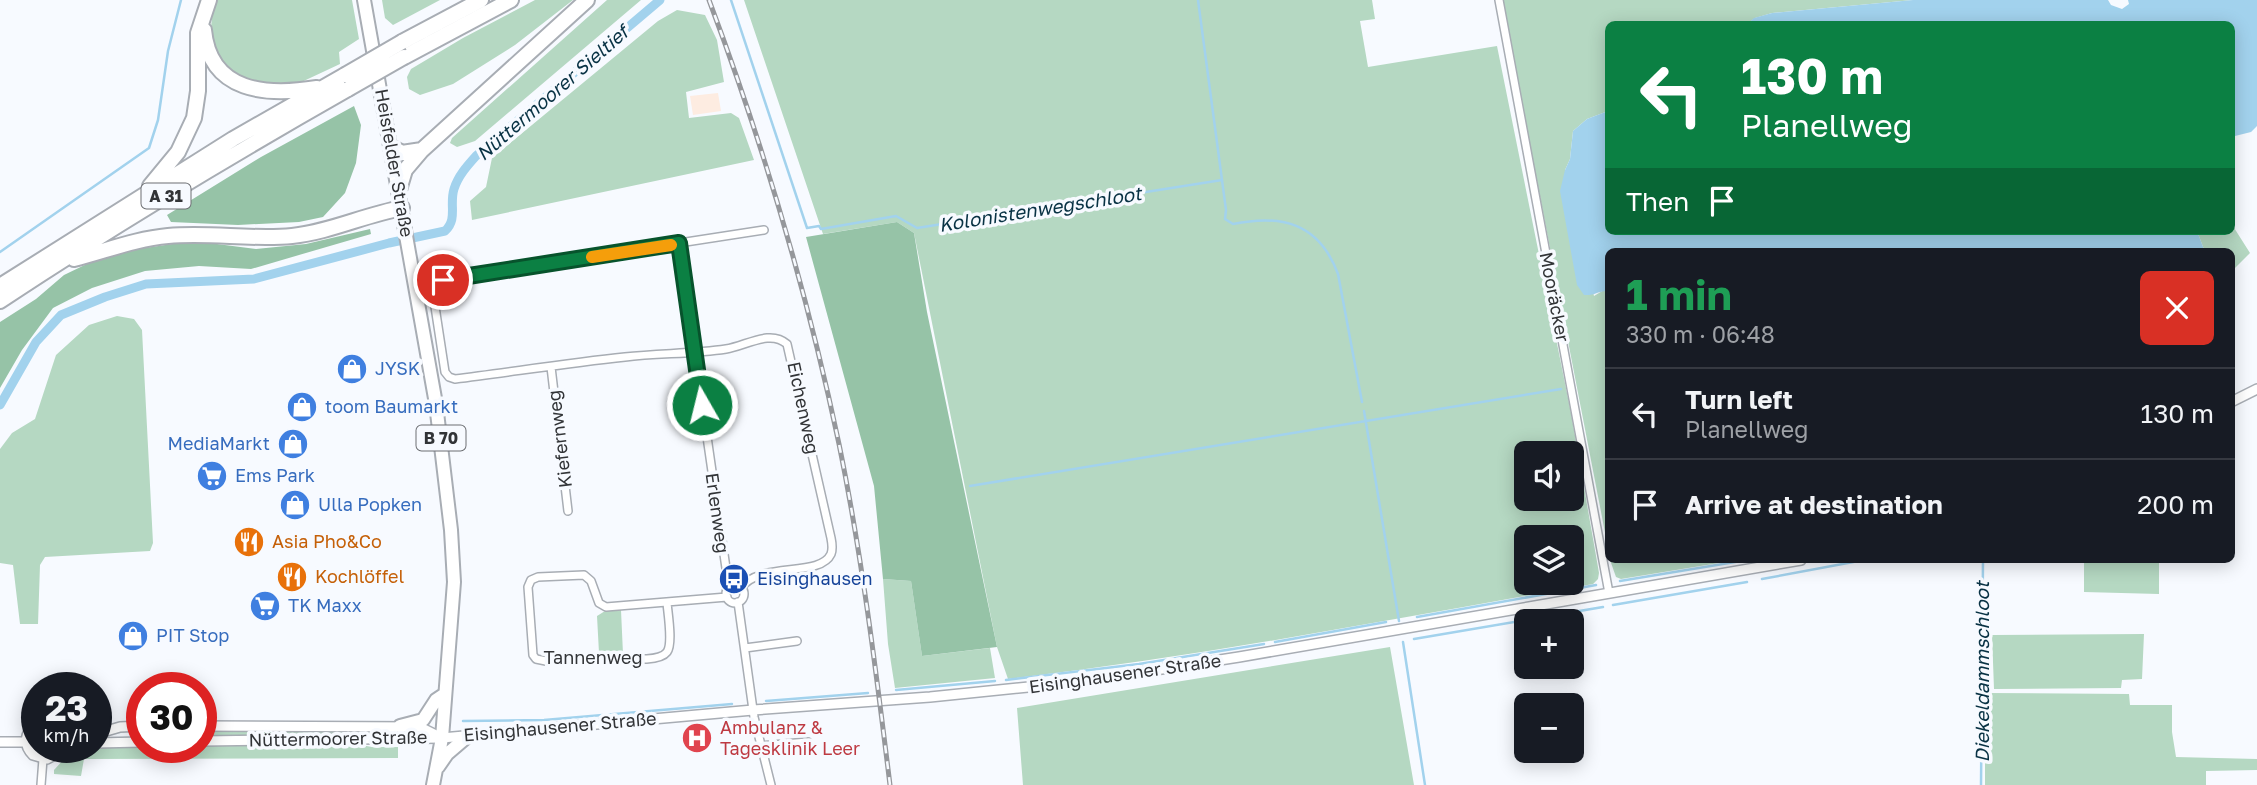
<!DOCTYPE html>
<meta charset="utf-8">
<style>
body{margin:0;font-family:"Golos Text",sans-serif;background:#20242c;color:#f1f3f6;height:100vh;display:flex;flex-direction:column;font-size:26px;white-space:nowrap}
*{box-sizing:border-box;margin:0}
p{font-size:23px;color:#9ea1a6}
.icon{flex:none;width:38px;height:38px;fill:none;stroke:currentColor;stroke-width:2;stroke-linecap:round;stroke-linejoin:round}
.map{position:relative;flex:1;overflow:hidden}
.side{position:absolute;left:1605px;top:248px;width:630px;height:315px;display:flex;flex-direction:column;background:#171b24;border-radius:10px;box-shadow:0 4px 18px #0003}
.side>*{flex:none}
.top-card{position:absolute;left:1605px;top:21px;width:630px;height:214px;border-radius:10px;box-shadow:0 4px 18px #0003;background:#0b8043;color:#fff;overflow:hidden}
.fabs{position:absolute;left:1514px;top:441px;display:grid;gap:14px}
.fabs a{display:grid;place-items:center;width:70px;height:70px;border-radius:10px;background:#171b24;box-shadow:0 4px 18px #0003;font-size:35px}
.speed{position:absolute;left:21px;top:672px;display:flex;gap:14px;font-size:35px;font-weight:700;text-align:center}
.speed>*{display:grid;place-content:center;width:91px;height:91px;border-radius:50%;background:#171b24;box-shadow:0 4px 18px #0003;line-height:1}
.speed small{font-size:18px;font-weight:400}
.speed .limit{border:10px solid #d22;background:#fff;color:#111}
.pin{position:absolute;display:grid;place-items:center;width:60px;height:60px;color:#fff;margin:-30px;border:4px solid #fff;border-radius:50%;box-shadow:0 2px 7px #0007}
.me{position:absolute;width:77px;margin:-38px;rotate:352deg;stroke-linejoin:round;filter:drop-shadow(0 0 5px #0008)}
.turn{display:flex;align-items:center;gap:24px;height:147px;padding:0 21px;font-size:32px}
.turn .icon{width:91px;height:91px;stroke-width:2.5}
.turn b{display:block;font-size:49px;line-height:60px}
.then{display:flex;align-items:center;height:66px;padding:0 21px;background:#0003;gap:14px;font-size:26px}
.round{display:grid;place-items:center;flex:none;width:74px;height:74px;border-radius:10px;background:#20242c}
.headline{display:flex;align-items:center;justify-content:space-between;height:119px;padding:0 21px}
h1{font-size:42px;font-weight:700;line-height:52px;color:#1e9e55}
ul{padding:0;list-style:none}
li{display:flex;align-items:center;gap:21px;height:91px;padding:0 21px;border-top:2px solid #363941}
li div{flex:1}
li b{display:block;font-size:26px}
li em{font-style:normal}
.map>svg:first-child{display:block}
</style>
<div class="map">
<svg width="2257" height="785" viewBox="0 0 2257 785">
<rect width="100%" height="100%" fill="#f7faff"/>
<path fill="#fdece1" d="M718,93L721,111L693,115L690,96Z"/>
<path fill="#b5d8c2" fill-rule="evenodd" d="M214,0H352L359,39L339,52L340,64L293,86L241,82L218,59L210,36Z
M382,0H440L393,25L385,18Z
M535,0H573L515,45L453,84L420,95L409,89L407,77L411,69L463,38Z
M607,0H641L475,141L457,147L450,143L452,138Z
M744,0H1372L1375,19L1360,21L1368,67L1497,46L1571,413L1599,573L1598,579L1593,584C1399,618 1204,656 1008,679L997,647L914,233L897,222L823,234ZM1526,453H1572V499H1526ZM1526,537H1572V583H1526Z
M1502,0H1913L1772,13L1755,18L1747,24H1608V111L1587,119L1573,131L1570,159L1565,170L1594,296L1604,290L1608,291V548Z
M677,10L705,15L717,40L724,82L686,92L689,118L731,113L739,118L754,160L472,220L470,201L486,187L492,158L658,21Z
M2231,223L2250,253L2231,272V252H2205L2197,231H2231Z
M117,316L134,319L142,330L153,543L150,551L45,557L40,565L38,624H20L13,565L0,563V449L12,433L35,419L56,355L89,325Z
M1610,560H1737L1621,579L1616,577Z
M2084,560H2220V561H2159V594L2084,592Z
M883,579L911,581L922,656L990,648L995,678L895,688L888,644Z
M621,610L623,654L599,653L597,616L605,611Z
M2144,634L2142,679L2122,680L2121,688L1994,689L1992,635Z
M1390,647L1414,785H1023L1017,708Z
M1985,693L2129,694L2130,705H2172V732L2176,757L2257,759V770L2206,771V785H1985Z
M201,729H395V734L201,738Z
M345,742L372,747H398V758L84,759L81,776L54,774V770L75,747L142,745V747H201V744Z"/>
<path fill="#96c3a7" d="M354,106L361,125L356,163L345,193L323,217L299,222L238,225L171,222L167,215L261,157Z
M897,222L914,233L927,312L997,647L922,656L911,581L883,579L874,486L806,237Z
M370,229L371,234L251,269L199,266L145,271L92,288L53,308L22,350L0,388V322L36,299L64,275L91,262L131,250L172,244H217L256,249L306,244Z"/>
<path fill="#a2d2ed" d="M1913,0H2108L2111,5L2122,9L2129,4L2128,0H2257V126L2251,132L2231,137V24H1747L1754,18L1772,13Z
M1608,111V231H2197L2205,252H1608V291C1600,290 1594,296 1584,295L1577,285L1560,191L1565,170L1570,159L1573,131L1587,119Z"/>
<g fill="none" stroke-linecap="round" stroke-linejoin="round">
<path stroke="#a2d2ed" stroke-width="2.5" d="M731,0L807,228L819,226L821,229L896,216L917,228L1222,180
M1198,0L1226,210L1225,219L1233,224C1282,214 1319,223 1338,274L1362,402
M0,252L149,148L158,120L168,51L181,0
M1364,411L1399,621
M970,486L1561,389
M1762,579L1864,560
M1620,581L1747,560
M1613,605L1747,582
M1417,617L1596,585
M1414,639L1603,607
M1275,642L1386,622
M1403,642L1425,785
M1006,680L1139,664L1264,644
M896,690L995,681
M766,701L868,693
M463,721L544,720L732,704
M1981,785L1983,560"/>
<path stroke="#a2d2ed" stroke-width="9" d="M0,405L36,342L61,315L105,297L146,284L254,279L389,243L445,231C458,219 449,205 454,189C458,176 467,166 476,156L660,0"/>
<g stroke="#a8adb4" stroke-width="10">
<path id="minor" d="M1499,0L1609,593
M679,243L727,575
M551,367L568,511
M726 594a9 9 0 1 1 18 0a9 9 0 1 1-18 0Z
M741,588C760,561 820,578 831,554C833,549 832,543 831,538L787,344C770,329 746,346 726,349C693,354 659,353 625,357C568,363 511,372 455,379L449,377L445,372L432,287L439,280L764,230
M738,602L754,717L771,785
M667,603C668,614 673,644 667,652C658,664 620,657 607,657C587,657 566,660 546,661L536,659L533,655L528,587L531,580L538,577L584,575L591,581L599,603L606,607L727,597
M745,648L797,641
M760,746L808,742
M41,785L43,759"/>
</g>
<g stroke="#a8adb4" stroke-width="12">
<path id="tertiary" d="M2231,402L2257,389
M37,724C24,732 23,745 33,755L47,759L58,753L61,747
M201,726L420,727L440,737
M96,734L120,727L142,726
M201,741L442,738L753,710L930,697L1078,682L1239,657L1801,560
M0,742H26
M96,743L142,742"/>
</g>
<g stroke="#a8adb4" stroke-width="16">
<path id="primary" d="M364,0L436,404L451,530L454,582L442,738L433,785
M400,726L423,720L436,700L445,694
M438,767L447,754L468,736"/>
</g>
<g stroke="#a8adb4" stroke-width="18">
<path id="motorway" d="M204,30C210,93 267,96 317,88
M402,42L481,0
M404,57L511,0
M391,147L402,153L422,150
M150,186L178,152L194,118L198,91V33L209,0
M399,190L405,170L422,150L587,0
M74,259C106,251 135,239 168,236C209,232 251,240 292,236C330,232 364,215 402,208
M0,286L233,139L345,75
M0,301C113,226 230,156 348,89"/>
</g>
<use href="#minor" stroke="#fff" stroke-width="7"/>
<use href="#tertiary" stroke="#fff" stroke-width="9"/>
<use href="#primary" stroke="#fff" stroke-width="12"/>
<use href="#motorway" stroke="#fff" stroke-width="14"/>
<g stroke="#95979b" stroke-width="5">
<path id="rail" d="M709,0C763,144 807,292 839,444C862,556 876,671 890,785"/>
</g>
<use href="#rail" stroke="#f7faff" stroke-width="2.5" stroke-dasharray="8" stroke-linecap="butt"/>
<g stroke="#a8adb4" stroke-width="18" stroke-linecap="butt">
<path id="motorway-bridge" d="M345,75L402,42
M348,89L404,57"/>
</g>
<use href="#motorway-bridge" stroke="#fff" stroke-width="14"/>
</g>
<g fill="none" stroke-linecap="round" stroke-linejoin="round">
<g stroke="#07532c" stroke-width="18">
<path id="route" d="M443,280L679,243L702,405"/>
</g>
<use href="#route" stroke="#0b8043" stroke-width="12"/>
<path stroke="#f59e0b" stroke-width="12" d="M592,257L671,245"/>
</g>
<defs>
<g id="shop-disc" transform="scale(1.575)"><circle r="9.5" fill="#3f7fe0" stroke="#f7faff"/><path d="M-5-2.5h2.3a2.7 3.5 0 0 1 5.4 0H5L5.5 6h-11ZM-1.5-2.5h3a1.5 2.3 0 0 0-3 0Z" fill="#fff"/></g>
<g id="supermarket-disc" transform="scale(1.575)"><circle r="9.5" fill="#3f7fe0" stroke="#f7faff"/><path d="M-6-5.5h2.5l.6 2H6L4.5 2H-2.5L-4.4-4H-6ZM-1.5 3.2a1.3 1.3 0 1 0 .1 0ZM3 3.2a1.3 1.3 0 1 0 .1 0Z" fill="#fff"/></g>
<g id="restaurant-disc" transform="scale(1.575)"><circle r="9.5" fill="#e8710a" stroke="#f7faff"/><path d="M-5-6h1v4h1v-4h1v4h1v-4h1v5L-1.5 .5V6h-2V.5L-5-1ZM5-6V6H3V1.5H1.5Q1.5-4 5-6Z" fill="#fff"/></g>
<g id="bus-disc" transform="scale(1.575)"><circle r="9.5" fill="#1a4fb4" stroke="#f7faff"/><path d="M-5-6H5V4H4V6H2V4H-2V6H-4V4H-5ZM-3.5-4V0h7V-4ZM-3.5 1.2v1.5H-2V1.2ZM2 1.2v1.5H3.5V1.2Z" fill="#fff"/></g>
<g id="hospital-disc" transform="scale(1.575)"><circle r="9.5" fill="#e0444e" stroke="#f7faff"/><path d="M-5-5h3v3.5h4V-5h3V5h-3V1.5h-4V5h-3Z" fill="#fff"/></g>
</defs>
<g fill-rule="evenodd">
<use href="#shop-disc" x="352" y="369"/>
<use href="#shop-disc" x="302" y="407"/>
<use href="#shop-disc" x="293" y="444"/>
<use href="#supermarket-disc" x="212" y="476"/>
<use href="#shop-disc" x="295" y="505"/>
<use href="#restaurant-disc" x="249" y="542"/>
<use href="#restaurant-disc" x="292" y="577"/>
<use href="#bus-disc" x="734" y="579"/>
<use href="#supermarket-disc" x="265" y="606"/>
<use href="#shop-disc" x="133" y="636"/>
<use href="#hospital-disc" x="697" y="738"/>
</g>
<g text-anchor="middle" stroke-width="7" stroke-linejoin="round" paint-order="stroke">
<g fill="#f7faff" stroke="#6d6f73" stroke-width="2">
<rect x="141.5" y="183.5" width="49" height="25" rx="5"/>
<rect x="416.5" y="425.5" width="49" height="25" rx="5"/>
</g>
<g font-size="16" font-weight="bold" fill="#323437">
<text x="166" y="202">A 31</text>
<text x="441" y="444">B 70</text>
</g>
<g font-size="18" fill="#323437" stroke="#f7faff">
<text transform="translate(394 163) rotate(80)" y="6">Heisfelder Straße</text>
<text transform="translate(1554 297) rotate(79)" y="6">Mooräcker</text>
<text transform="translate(803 408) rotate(78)" y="6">Eichenweg</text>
<text transform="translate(560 439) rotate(-97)" y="6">Kiefernweg</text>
<text transform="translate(717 513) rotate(82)" y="6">Erlenweg</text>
<text x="593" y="664">Tannenweg</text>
<text transform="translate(1125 674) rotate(-8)" y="6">Eisinghausener Straße</text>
<text transform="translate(560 727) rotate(-5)" y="6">Eisinghausener Straße</text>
<text transform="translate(338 739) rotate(-1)" y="6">Nüttermoorer Straße</text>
</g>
<g font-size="18" fill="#366cbe" stroke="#f7faff" text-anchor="start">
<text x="375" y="375">JYSK</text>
<text x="325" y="413">toom Baumarkt</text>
<text x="270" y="450" text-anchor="end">MediaMarkt</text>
<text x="235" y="482">Ems Park</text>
<text x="318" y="511">Ulla Popken</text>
<text x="288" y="612">TK Maxx</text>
<text x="156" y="642">PIT Stop</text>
</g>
<g font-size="18" fill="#c56008" stroke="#f7faff" text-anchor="start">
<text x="272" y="548">Asia Pho&amp;Co</text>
<text x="315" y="583">Kochlöffel</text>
</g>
<g font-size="18" fill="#164399" stroke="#f7faff" text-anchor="start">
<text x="757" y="585">Eisinghausen</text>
</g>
<g font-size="18" fill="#be3a42" stroke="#f7faff" text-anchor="start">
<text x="720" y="734">Ambulanz &amp;<tspan x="720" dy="21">Tagesklinik Leer</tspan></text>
</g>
<g font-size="19" font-style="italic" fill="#083244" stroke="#f7faff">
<text transform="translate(552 93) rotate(-41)" y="7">Nüttermoorer Sieltief</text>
<text transform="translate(1040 209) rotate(-9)" y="7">Kolonistenwegschloot</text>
<text transform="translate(1982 672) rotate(-90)" y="7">Diekeldammschloot</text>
</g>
</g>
</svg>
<div class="fabs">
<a><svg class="icon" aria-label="sound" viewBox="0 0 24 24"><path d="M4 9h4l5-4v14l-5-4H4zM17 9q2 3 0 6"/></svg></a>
<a><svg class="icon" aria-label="layers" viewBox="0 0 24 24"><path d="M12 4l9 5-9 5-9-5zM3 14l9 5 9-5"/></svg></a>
<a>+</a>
<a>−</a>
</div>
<div class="speed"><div>23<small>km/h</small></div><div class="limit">30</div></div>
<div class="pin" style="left:443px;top:280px;background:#d93025"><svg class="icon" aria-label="arrive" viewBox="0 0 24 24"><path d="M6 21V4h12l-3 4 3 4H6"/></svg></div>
<svg class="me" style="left:702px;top:405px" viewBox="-20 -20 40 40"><circle r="17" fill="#0b8043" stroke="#fff" stroke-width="3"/><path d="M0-11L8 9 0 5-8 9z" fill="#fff"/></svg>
<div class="top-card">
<div class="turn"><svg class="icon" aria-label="left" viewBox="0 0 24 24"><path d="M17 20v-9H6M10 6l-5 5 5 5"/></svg><div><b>130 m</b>Planellweg</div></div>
<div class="then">Then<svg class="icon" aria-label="arrive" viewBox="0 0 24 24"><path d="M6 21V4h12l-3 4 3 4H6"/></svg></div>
</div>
<section class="side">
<div class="headline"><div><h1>1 min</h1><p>330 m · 06:48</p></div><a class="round" style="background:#d93025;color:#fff"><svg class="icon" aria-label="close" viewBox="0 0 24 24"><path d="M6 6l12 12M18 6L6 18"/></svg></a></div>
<ul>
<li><svg class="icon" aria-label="left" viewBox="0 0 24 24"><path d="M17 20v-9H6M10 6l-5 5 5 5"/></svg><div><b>Turn left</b><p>Planellweg</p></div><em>130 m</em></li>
<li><svg class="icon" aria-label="arrive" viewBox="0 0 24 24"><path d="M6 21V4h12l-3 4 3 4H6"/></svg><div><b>Arrive at destination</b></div><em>200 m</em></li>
</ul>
</section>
</div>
